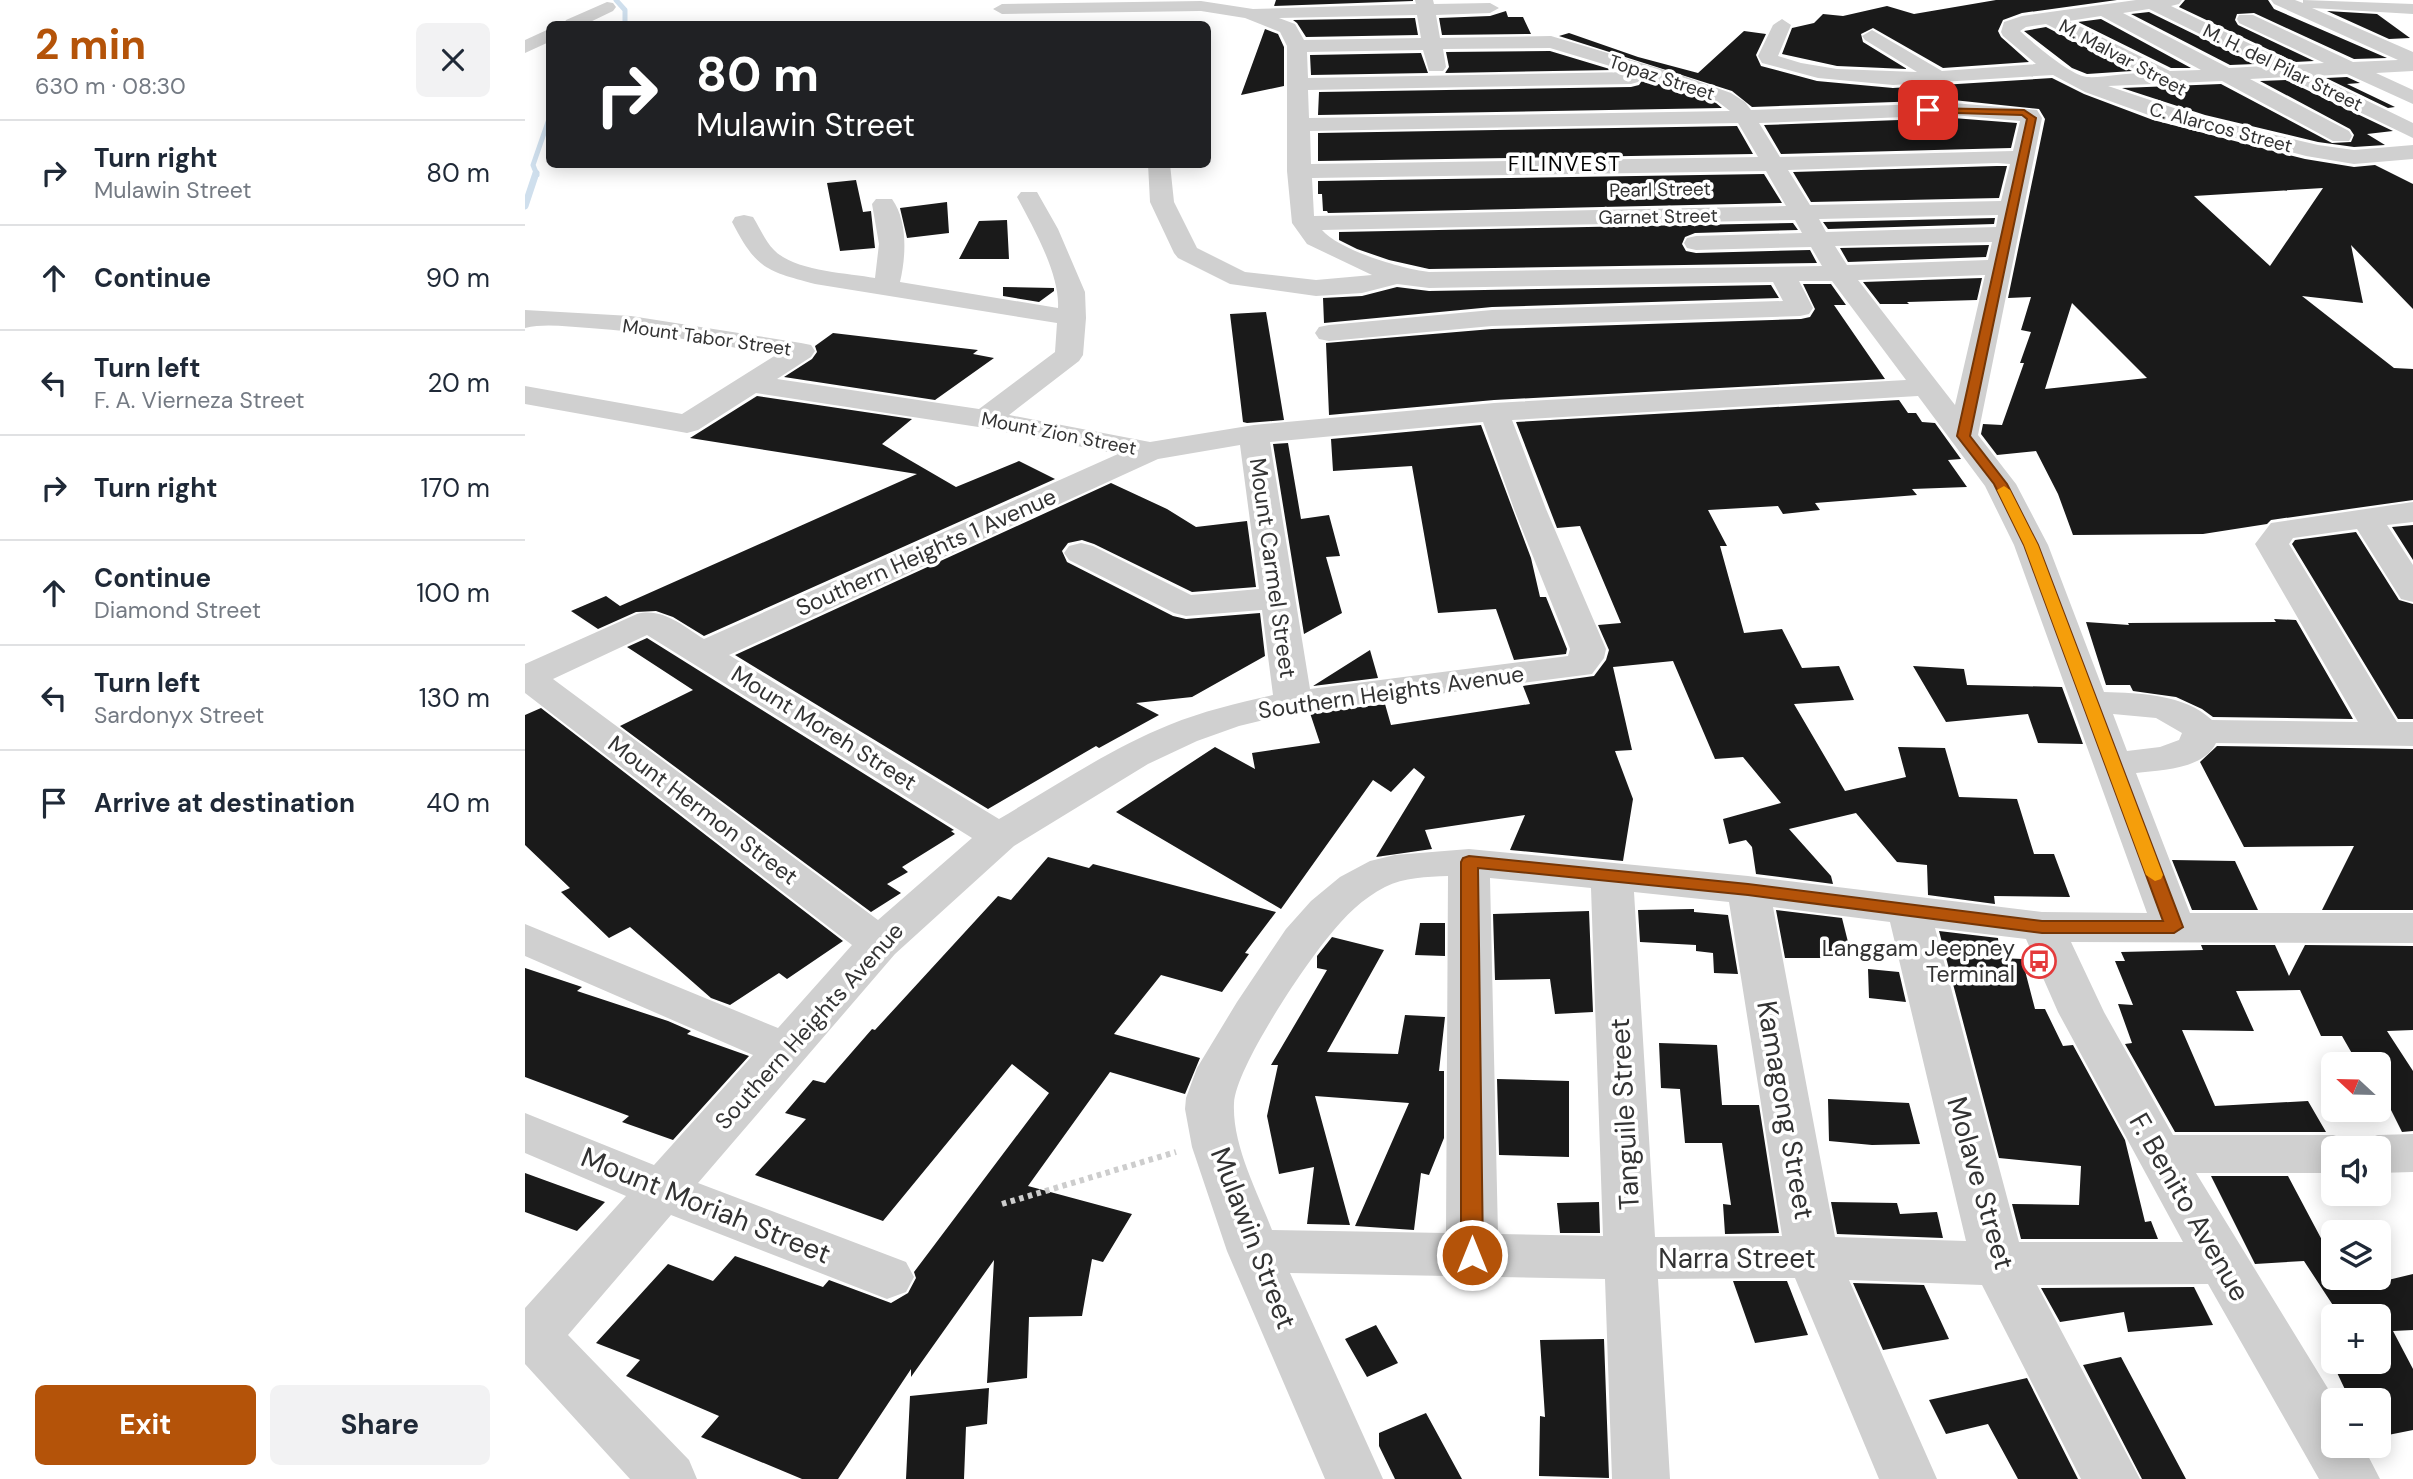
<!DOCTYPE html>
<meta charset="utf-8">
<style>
body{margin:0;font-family:"DM Sans",sans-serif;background:#f2f2f3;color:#1f2937;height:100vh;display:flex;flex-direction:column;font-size:26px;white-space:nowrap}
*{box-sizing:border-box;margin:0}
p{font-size:23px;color:#747a83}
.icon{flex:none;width:38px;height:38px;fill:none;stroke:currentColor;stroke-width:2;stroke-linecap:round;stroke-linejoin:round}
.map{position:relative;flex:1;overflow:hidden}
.drawer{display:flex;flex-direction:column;background:#fff;width:525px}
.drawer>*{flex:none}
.hud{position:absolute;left:21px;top:21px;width:665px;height:147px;border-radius:10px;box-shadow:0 4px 18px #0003;background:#202124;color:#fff;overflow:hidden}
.needle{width:46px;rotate:292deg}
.controls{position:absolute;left:1796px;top:1052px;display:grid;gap:14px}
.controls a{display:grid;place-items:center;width:70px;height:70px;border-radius:10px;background:#fff;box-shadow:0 4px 18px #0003;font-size:35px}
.pin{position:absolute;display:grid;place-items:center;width:60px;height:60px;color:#fff;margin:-30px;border-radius:14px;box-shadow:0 4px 10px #0006}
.me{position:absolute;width:77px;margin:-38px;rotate:0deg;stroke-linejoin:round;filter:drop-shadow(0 0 5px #0008)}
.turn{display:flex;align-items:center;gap:24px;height:147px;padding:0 35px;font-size:32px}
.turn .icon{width:91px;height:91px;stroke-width:2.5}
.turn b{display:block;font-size:49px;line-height:60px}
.round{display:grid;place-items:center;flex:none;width:74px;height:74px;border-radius:10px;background:#f2f2f3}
.headline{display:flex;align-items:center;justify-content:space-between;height:119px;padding:0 35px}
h1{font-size:42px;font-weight:700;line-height:52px;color:#b45309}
.cta{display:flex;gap:14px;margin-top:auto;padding:14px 35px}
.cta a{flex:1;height:80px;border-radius:10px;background:#b45309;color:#fff;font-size:28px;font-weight:700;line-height:80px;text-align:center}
.cta a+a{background:#f2f2f3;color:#1f2937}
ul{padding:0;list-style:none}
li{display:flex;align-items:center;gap:21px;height:105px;padding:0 35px;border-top:2px solid #e0e1e3}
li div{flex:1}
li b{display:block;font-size:26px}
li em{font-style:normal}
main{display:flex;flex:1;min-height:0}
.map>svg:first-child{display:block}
</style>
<main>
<section class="drawer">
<div class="headline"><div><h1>2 min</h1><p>630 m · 08:30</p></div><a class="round"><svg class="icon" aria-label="close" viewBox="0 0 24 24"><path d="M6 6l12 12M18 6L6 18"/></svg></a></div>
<ul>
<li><svg class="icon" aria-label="right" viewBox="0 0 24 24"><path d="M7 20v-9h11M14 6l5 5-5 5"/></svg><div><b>Turn right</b><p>Mulawin Street</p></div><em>80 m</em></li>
<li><svg class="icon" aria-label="ahead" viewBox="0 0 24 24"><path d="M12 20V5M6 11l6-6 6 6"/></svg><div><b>Continue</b></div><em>90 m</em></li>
<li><svg class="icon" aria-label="left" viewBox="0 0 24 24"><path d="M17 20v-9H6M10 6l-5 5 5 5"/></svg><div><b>Turn left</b><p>F. A. Vierneza Street</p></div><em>20 m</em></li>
<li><svg class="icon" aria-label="right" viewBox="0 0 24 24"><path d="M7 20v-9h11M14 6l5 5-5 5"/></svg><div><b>Turn right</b></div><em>170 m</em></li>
<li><svg class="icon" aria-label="ahead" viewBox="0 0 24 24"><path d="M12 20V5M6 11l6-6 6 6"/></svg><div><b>Continue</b><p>Diamond Street</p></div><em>100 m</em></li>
<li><svg class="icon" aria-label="left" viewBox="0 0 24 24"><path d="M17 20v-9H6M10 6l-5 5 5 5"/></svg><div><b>Turn left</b><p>Sardonyx Street</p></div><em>130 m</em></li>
<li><svg class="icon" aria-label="arrive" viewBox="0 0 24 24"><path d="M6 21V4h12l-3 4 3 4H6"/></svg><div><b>Arrive at destination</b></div><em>40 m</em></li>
</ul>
<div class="cta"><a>Exit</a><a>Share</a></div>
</section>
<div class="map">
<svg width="1888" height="1479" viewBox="0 0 1888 1479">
<rect width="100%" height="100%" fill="#fff"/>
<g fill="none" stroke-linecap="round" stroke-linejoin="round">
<path stroke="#cfdfed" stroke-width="5" d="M91,0L100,10V24
M12,175L8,165L24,119"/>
<path stroke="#cfdfed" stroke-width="7" d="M0,206L11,173"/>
</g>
<path fill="#1a1a1a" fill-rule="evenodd" d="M751,0H888V1L749,6Z
M1471,0H1592L1497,13L1478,20L1473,31L1476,37L1504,62L1418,68L1348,28L1336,34L1338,42L1382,69L1312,66L1257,54L1267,28L1289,23L1298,14L1318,16L1362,6L1389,14Z
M1660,0H1743L1749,9L1862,58L1829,59L1729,13L1712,14L1710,20L1713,25L1789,61L1770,62L1654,7Z
M981,11L983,17H998L1006,34L917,35L914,18L965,16Z
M1802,11L1852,14L1885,38L1864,39Z
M1624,12L1730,64L1705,65L1606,14Z
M890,18L893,35L781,37L772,23L768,20Z
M1576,19L1666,68H1646L1553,22Z
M1521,27L1607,71L1562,74L1547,68L1499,31Z
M740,29L753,34L759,47V86L716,95Z
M1219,31L1241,34L1231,55L1236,66L1292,81L1368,88L1527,78L1559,94L1628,120L1780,159L1829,167L1850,165L1888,184V309L1826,245L1838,303L1777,296L1869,368L1888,369V500L1746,520L1742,524L1678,534L1548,535L1533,494L1511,451L1472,455L1456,434L1458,424L1477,425L1499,363H1495L1506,332L1496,330L1506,297L1483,298L1520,119L1514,109L1428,100L1227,107L1207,91L1034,36L1044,33L1113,57L1173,73ZM1798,188L1745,266L1669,196ZM1547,303L1622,378L1520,389Z
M1025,51L1088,70L920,73L924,67L921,52Z
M896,53L903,73L786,75L785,55Z
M1822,77L1835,83L1822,84L1870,107L1863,108L1801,78Z
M1118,79L1191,103L1197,108L793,115L794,92L1106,87L1114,85Z
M1761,80L1868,131L1842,134L1860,145L1829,147L1793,142L1680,115L1597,88L1696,84L1807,143L1826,142L1829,135L1825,129L1735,81Z
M1428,118L1492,123L1486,148L1256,154L1239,125Z
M1212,126L1228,154L793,161V133Z
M1472,166H1482L1474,198L1286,202L1268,172Z
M1239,174L1257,203L803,213L802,211H798L797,194H793V181Z
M331,180L338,212L346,211L350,248L315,251L302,183Z
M422,202L424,233L382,238L375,208Z
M1470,218L1469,224L1303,229L1298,222Z
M482,220L484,259H434L454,221Z
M1268,223L1273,230L1170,233L1160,237L1157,244L1161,251L1171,253L1285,250L1292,263L904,269L864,260L832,249L814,240V232Z
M1464,245L1461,257L1323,262L1315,248Z
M1457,278L1452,300L1382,302L1384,304H1355L1338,282Z
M1278,284H1306L1321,305H1309L1360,379L969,400L804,415L801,343L967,329L1276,319L1285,317L1290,309Z
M1246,285L1254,298L967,307L799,323L798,298L837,296L872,287L904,291Z
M478,287L529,288V291L514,302L478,296Z
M741,312L759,420L722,423L718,422L705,314Z
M308,333L453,350L448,354L469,358L410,400L259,377L287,359L292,352L290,346Z
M232,396L387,419L357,444L431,487L494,461L530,479L179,636L148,617L131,611L111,612L73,629L46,611L81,596L95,606L392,474L165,438Z
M1374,400L1383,413H1391L1397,422L1410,423L1436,459L1423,460L1442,487L1387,489L1392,495L1290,503L1295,510L1258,514L1253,506L1183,510L1202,546H1195L1219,633L1257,629L1277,668L1314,666L1329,700L1269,704L1320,791L1381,777L1373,747L1420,748L1434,797L1492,799L1509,854H1529L1545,897L1469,896L1470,904L1403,895L1402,865L1372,862L1331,813L1264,829L1306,876L1308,884L1231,874L1227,847L1221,840L1204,844L1198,819L1256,803L1218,757L1190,759L1148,661L1088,667L1107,750L1090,751L1108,799L1098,861L985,850L1000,815L900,830L907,849L851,857L900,777L889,768L866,792L848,780L756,909L591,812L690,747L730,769L727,753L795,743L785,713L860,704L866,725L1005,704L998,686L1069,676L1081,660L1084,650L1073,625L1096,623L1055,526L1032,528L991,422Z
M956,425L1006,558L1015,597H1021L1042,649L1041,654L989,660L971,609L913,613L887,466L808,471L806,439Z
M763,443L776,519L804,515L815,556L801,557L817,613L779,634L748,444Z
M586,483L642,509L671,527L722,521L731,587L667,592L569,544L557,540L543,543L537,551L542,562L648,616L661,619L735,613L740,656L667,697L611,703L634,715L574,748L571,746L463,809L210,655Z
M1888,525V560L1867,527Z
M1831,532L1874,600L1888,604V719H1873L1767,544L1770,540Z
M1749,619L1771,620L1828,719L1688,717L1677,709L1651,697L1608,691L1605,685H1581L1561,622L1604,625L1603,623L1751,622Z
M122,638L429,830L426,831L430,834L377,867L383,872L362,884L376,893L346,912L95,726L168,690L102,647Z
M845,650L853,678L788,686Z
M1388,666L1439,669L1442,685L1537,687L1558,744L1513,743L1503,714L1421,722Z
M16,708L318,941L262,979L254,973L205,1005L186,998L105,927L84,938L36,892L45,888L0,845V715Z
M1692,746L1888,749V910H1797L1829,846L1719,847L1675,762Z
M523,857L564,868L568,864L751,912L720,953L724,954L697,992L636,975L589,1034L675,1058L660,1094L585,1072L503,1186L607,1214L578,1262L567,1259L557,1316L504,1317L502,1378L462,1383L469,1260L386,1377V1369L313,1479H277L176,1437L194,1416L101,1376L115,1360L71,1343L143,1264L188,1281L210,1256L298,1287L304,1280L366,1303L383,1293L391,1278L389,1272L524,1093L487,1064L358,1221L230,1175L281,1119L260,1113L288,1080L300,1083L347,1029L350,1030L473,896L486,900Z
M1647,860L1710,861L1733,910H1667Z
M1169,909V912L1203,915L1213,974L1189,973L1188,953L1171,951V945L1115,942L1113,910Z
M1251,910L1317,918L1327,958H1260Z
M1064,911L1068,1012L1030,1014L1025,979L970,980L968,914Z
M895,923H920V956L890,955Z
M1414,931L1473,938L1475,958L1497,959L1510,1009H1520L1538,1046L1548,1045L1600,1140L1620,1222L1626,1221L1633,1239H1496L1487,1204L1554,1205L1556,1166L1474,1158Z
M807,937L859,950L802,1052L873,1054L880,1015L920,1017L914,1071H919V1138L904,1175L896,1173L889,1230L830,1226L884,1103L790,1096L825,1225L782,1224L789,1167L754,1174L742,1116L753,1065H746L802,970L792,968V956Z
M1676,945H1750L1764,976L1780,945L1888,946V1030L1862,1031L1888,1071V1131L1877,1132L1853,1084V1064H1833L1817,1036H1796L1775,990L1711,991L1729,1031L1657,1030L1690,1106L1783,1101L1801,1132H1650L1600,1044L1607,1043L1593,1004L1608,1005L1590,961H1600L1596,952L1678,950Z
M0,968L57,987L52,991L143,1021L166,1031L162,1034L224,1056L148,1140L97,1122L104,1116L0,1077Z
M1343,969L1374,972L1381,1002L1344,998Z
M1134,1043L1192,1045L1197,1105H1234L1254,1233L1200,1234L1198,1204L1206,1205L1197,1143H1160L1155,1089L1136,1088Z
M972,1079L1044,1081V1157L974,1155Z
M1303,1099L1384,1103L1395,1144L1347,1145L1304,1141Z
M0,1173L33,1185L80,1202L52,1231L0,1212Z
M1686,1176H1763L1798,1242L1808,1241V1278H1853V1264L1863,1280L1888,1274V1330L1868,1331L1888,1369V1430L1853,1437V1400H1825L1806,1360L1853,1362V1316H1815L1779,1261L1730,1264Z
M1074,1202L1075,1233H1035L1032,1203Z
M1306,1202L1372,1203L1375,1214L1412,1212L1418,1238L1312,1234Z
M1208,1281H1262L1283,1335L1230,1343Z
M1328,1283L1399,1285L1424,1339L1358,1350Z
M1669,1287L1688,1325L1603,1332L1599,1312L1535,1322L1516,1288Z
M851,1325L873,1363L842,1377L820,1339Z
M1079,1339L1084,1478L1014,1476L1015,1416L1020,1417L1015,1340Z
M1596,1357L1661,1479H1617L1558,1365Z
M1502,1378L1553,1479H1493L1463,1424L1421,1434L1404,1400Z
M464,1388L462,1424L441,1427L439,1479H381L385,1396Z
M901,1413L937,1479H870L854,1446V1433Z"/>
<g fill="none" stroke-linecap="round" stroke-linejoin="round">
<path stroke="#cdcdcd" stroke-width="6" stroke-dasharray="4.5 4.5" stroke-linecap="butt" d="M477,1204L651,1152"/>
<path fill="#d0d0d0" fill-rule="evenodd" d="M890,0H908L909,4L965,3L974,8L965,13L911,15L915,38L1026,36L1153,74L1206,93L1220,102L1226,110L1428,103L1512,110L1517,118L1453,435L1491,484L1523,545L1579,692C1615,693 1659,694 1687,720L1833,722L1730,544L1746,523L1888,502V522L1862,525L1888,565V602L1876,599L1832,529L1768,538L1764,544L1872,722H1888V746L1691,743C1679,769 1637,770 1611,773L1665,913H1888V943L1546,942L1579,1012L1648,1135H1808L1826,1141L1830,1148H1808V1173H1671L1810,1400H1808V1446H1838L1855,1479H1794L1683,1284L1512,1285L1615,1479H1556L1457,1285L1324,1280L1412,1479H1354L1270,1278L1133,1279L1145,1479H1087L1080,1279L765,1273L858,1479H800L702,1251L667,1147L660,1109L661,1098L672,1068L712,1002L761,929L786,901L815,877L845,861L870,855L944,849L1223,876L1517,912L1622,913L1489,545L1460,486L1393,396L987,420L1021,509L1081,649L1079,658L1067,674L768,713L714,726L672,741L623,764L489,846L370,954L173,1183L381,1262L389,1277L381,1292L362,1299L146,1215L43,1335L164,1460L172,1479H105L0,1364V1308L101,1196L0,1153V1113L129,1165L228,1055L0,956V924L253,1028L327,945L0,693V664L112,614C137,607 158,626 179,639L593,454L460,428L231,393L173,430L162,433L0,404V386L157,414L251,355C189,344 127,332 64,328C43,327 21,323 0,328V310L106,316L276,343L286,345L290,351L286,357L252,379L454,409L530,352L532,323L290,284C240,271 231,268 207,222L210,217L219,215L228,217C235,228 240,241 249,250C269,271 322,273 350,278L354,244L347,204L351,199H367C383,221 381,257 375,282L533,308C535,274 508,227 492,197L496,192H512L533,229L560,292L561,318L558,355L554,361L484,415L625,442L729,425L969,403L1381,380L1307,281H1274L1288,308L1284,314L1275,316L967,326L804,341L794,339L790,333L794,327L804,325L967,310L1258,301L1248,282L904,288L872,284L837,293L791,296L705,284L653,258L649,253L625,202L623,164H645L649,202L672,248L720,272L791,280L847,275L782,244L767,223L762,171V46L755,32L720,18L676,11L477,14L468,9L477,4L676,1L728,9L891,4ZM892,15L896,38L779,40L770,24L754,18ZM1025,48L1105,72L783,78L782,52L898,50L904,71H918L921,67L918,49ZM1114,75L1192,101L1205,111L784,118L783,90L1106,84L1113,82L1116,78ZM1428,115L1495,121L1488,151L1255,157L1234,123ZM1213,123L1233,157L786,164L785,131ZM1472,163L1485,164L1476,201L1285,205L1263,170ZM1241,171L1261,206L789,216L787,178ZM1473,215L1471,227L1301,232L1294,219ZM1270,220L1277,233L1171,236L1162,238L1159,243L1162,248L1171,250L1286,247L1297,266L904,272C877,269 814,250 797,230ZM1467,242L1463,260L1322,265L1310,246ZM1460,275L1430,405L1333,280ZM958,422L989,509L1045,649L1043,656L785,689L745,442ZM715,445L734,589L666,595L568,546L556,543L544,546L539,553L544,560L649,613L661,616L737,610L748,695C713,703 678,711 644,725C585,749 530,786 474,819L204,655L633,459ZM122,635L447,838L353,920L28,679ZM1588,714L1631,718L1657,733L1654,740L1635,747L1602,751ZM923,876L921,1233L747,1230C732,1191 707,1145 709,1103C711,1067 779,966 804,936C819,917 838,898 860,887C879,877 902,877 923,876ZM965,878L1066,888L1078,1236L973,1234ZM1109,892L1204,902L1257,1236L1130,1237ZM1248,907L1365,922L1441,1241L1310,1237ZM1410,928L1501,939L1533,1012L1658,1242H1494Z
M1611,0H1657L1654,4L1646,6L1769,65L1799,63L1714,23L1712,19L1714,15H1728L1828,62L1873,60L1749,4L1746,0H1770L1778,3V0L1888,4V14L1787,8L1888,52V71L1851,73L1888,90V104L1822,74L1791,76L1888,123V138L1762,77L1725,79L1824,131L1827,136L1824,141H1808L1697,81L1583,86L1679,118L1793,145L1829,150L1888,145V159L1829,164L1781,156L1629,117L1560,92L1528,75L1368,85L1293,78L1237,63L1233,56L1248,25L1257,19L1266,25L1253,56L1276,63L1312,69L1392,72L1340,40L1337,36L1347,30L1417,71L1511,64L1478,36L1476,32L1479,22L1497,16ZM1624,9L1740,66L1704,68L1598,13ZM1576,16L1676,70L1645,71L1544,21ZM1521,24L1617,73C1600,73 1577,78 1562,77C1545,75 1508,43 1495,31L1501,27Z
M82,2L88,3L91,7L88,11L61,24H39L41,20Z
M24,29V42L0,53V40Z
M1888,1134V1172L1853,1173V1148H1831L1835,1141L1853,1135Z"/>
</g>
<path fill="#b45309" stroke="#753606" stroke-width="2" d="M1403,108L1499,110L1511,118L1445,436L1482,484L1513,545L1658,927L1649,933H1517L1223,895L953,868L958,1255L954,1261L947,1264L939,1261L936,1255V862L938,858L944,856L1223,884L1517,921H1638L1499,545L1469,484L1432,436L1502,119L1497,115L1400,112V109Z"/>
<path fill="#f59e0b" d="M1479,486L1485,490L1513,545L1638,875L1636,879L1630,881L1621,875L1499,545L1472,490Z"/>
<defs>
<g id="bus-ring" transform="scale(1.75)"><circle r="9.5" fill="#fff" stroke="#e43a3b" stroke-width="1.5"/><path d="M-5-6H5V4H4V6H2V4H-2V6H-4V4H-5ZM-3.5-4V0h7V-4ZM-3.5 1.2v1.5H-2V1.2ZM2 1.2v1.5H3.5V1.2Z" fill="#e43a3b"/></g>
</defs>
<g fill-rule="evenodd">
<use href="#bus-ring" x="1514" y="961"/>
</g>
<g text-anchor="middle" stroke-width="7" stroke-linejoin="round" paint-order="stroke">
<g font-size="19" fill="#333" stroke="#fff">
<text transform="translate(1598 57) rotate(28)" y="7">M. Malvar Street</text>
<text transform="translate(1758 67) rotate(26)" y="7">M. H. del Pilar Street</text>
<text transform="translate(1137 77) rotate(18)" y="7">Topaz Street</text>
<text transform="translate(1696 127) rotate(15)" y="7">C. Alarcos Street</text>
<text transform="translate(1135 189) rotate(-1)" y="7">Pearl Street</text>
<text transform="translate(1133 216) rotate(-1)" y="7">Garnet Street</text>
<text transform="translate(182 337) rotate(8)" y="7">Mount Tabor Street</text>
<text transform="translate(534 433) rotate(11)" y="7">Mount Zion Street</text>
</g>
<g font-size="21" letter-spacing="2" fill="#000" stroke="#fff">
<text x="1040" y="171">FILINVEST</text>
</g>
<g font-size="23" fill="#333" stroke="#fff">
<text transform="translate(401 552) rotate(-24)" y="8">Southern Heights 1 Avenue</text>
<text transform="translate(748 568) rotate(82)" y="8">Mount Carmel Street</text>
<text transform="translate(866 692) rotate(-8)" y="8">Southern Heights Avenue</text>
<text transform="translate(299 728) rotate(32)" y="8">Mount Moreh Street</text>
<text transform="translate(178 810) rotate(37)" y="8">Mount Hermon Street</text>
<text transform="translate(284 1026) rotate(-48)" y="8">Southern Heights Avenue</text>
</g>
<g font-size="23" fill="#333" stroke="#fff" text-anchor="end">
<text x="1490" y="956">Langgam Jeepney<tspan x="1490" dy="26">Terminal</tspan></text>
</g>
<g font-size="28" fill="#333" stroke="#fff">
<text transform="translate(1261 1110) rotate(80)" y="10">Kamagong Street</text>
<text transform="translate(1099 1114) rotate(-93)" y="10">Tanguile Street</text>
<text transform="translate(1456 1183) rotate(74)" y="10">Molave Street</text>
<text transform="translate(181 1205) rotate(22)" y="10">Mount Moriah Street</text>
<text transform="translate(1665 1207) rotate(60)" y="10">F. Benito Avenue</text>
<text transform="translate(729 1238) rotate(69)" y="10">Mulawin Street</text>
<text x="1212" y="1268">Narra Street</text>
</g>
</g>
</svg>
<div class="controls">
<a><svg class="needle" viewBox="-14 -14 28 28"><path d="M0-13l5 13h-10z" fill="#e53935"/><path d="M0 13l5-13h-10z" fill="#747a83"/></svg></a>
<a><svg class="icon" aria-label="sound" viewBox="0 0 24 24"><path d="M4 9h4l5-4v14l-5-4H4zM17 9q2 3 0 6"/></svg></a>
<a><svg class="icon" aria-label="layers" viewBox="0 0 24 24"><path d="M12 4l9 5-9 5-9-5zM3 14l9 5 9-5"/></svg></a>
<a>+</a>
<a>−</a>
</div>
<div class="pin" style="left:1403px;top:110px;background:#d93025"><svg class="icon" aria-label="arrive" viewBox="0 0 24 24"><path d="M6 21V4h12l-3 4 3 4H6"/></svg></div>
<svg class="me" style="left:947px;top:1255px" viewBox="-20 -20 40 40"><circle r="17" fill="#b45309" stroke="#fff" stroke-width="3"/><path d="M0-11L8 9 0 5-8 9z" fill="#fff"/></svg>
<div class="hud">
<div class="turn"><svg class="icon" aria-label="right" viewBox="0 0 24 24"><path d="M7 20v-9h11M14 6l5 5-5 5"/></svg><div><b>80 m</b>Mulawin Street</div></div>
</div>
</div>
</main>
